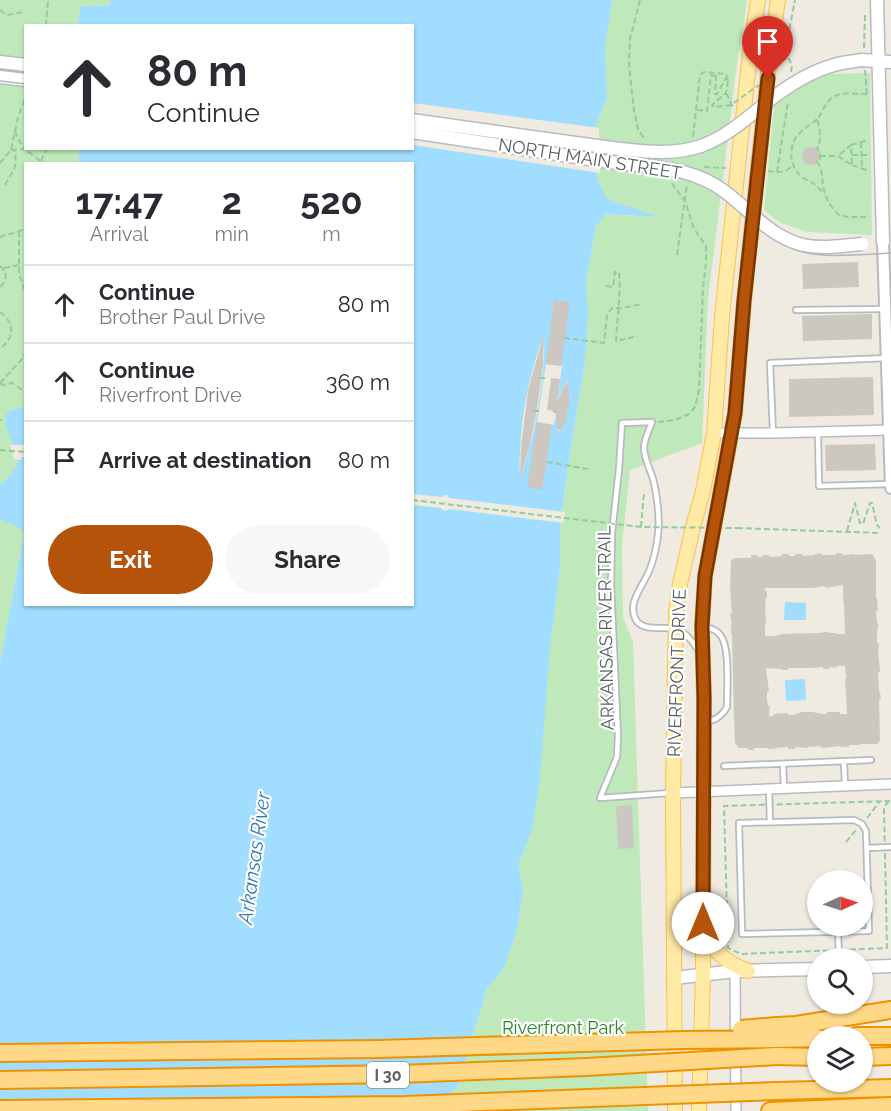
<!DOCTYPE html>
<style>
body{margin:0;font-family:Raleway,sans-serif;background:#f7f7f7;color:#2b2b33;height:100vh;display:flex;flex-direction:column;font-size:22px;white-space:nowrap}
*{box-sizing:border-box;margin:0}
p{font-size:20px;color:#7c7c81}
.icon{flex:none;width:33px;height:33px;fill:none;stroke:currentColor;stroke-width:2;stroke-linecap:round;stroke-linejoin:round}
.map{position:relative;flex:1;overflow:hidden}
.side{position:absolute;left:24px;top:162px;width:390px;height:444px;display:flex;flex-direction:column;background:#fff;border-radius:0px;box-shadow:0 2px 4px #0004}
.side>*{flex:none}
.guide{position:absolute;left:24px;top:24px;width:390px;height:126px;border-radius:0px;box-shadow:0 2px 4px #0004;background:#fff;color:#2b2b33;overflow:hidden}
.needle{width:39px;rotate:87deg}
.fabs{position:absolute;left:807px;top:870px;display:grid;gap:12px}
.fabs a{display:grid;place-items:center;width:66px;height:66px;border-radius:50%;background:#fff;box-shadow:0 2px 4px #0004;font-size:30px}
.pin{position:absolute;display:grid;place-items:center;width:51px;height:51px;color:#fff;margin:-62px -26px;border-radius:50% 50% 50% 0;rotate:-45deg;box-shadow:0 0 6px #0007}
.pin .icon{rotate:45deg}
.me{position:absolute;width:66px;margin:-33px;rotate:0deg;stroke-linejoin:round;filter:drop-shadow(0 0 4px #0008)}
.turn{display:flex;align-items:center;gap:21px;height:126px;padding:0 24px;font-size:27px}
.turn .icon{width:78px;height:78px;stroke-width:2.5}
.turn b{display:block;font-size:42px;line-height:51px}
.eta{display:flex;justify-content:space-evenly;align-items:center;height:102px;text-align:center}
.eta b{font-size:36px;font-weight:700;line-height:42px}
.action{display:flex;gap:12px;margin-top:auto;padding:12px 24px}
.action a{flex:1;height:69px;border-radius:36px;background:#b45309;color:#fff;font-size:24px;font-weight:700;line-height:69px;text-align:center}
.action a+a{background:#f7f7f7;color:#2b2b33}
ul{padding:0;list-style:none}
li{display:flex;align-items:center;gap:18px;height:78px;padding:0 24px;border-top:2px solid #e1e1e2}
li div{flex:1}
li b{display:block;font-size:22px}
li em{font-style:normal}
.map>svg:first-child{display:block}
</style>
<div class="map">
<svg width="891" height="1111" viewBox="0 0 891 1111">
<rect width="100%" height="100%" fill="#efebe1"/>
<path fill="#bfe9bb" d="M0,0H110V5L80,7L78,25L26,26V148L80,149L78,163L26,164L25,406L10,410L13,444L18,461L17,467L14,473L0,486Z
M612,0H747L737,63L708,299L702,443L630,470L622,546L623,617L633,642L648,1111H436L458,1085L487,989L503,970L516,934L523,895L519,862L531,834L550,650L560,569V525L567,472L585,363L586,282L596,226L605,214L656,217L606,199L597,180L595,129L607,97L605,48Z
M870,73L872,235L806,232L779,222L764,210L774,106L802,85L829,74Z
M0,519C7,525 23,525 24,535L0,663Z"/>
<path fill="#a1ddff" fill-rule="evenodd" d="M110,0H612L605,48L607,97L595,129L597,180L607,199L659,217L606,214L596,226L586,282L588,312L585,363L567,472L560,525V569L550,650L539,787L531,834L519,862L523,895L516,934L503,970L487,989L458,1085L436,1111H0V663L24,535C23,525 7,525 0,519V486C7,477 16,473 18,461L6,426C2,409 12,410 25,406L26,604H412V164L78,163L80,148H412V26L78,25L80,7L110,5ZM544,336C546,375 534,442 520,478C518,433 527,377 544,336ZM567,382C572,398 568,413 563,428L559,431L557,429C553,414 557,393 567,382Z
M785,602L806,603V620H784Z
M805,679L806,700L786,701L785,680Z"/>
<path fill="#efebe1" d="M413,103L599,128L600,173L413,145Z
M546,364L562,366L554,425L537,422Z
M10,445H25V457H21V460L14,459Z
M413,494L442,497L445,495H448L449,498L565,512L564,523L449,509L446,511L443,510L441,508L413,505Z"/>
<path fill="#ccc7c0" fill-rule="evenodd" d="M802 156a9 9 0 1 1 18 0a9 9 0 1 1-18 0Z
M858,262L859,287L803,289L802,264Z
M554,300L570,302L561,366L546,364Z
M872,314V339L803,341L802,316Z
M544,335L543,366L536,415L529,448L520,478L521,447L528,391L535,365Z
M873,377L874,415L789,417V379Z
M551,378L560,379L557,402L563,388L567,382L569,388V405L565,424L561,430L557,429L556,425V411L547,410Z
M537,422L552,425L542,490L527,487Z
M875,444L876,470L826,471L825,445Z
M822,553V555H836V553H842V555L854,554V555L869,554L873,555L876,561V598H877L878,611H876L877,623H878V630H877V643H879V649H878L880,672H878L879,692H880L881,700L879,699L880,741L877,744H860V745H849V747H841V746L821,748V746L808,747V748L795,747V749H788V747L775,748V749H768V748H754V750H748L747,748H739L735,743L734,717L732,634H731V625H732L730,613H732L730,588L731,560L735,558H751V555H758V557H762V555H769L770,557L782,556V554H789V556H795V554H803V556L815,555V554ZM843,585V588H845L843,589V595L845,596H843L844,607L845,609H844L845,634H836V633H829V632H823V633L780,634V635L773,636H765V624H766L765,605H766L765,598H767V591H765V588H811V587L813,588L825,586V588ZM837,666H845L846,676L847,678H845L847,714H840V712H827V714H821V713H815V712H801L794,715H788V713L774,714V716H769L770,706H768L767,699V692H769L766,668L782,669L781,670H788V668H810V667L812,668L823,667V669H830V667L836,668Z
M632,805L634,848L618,849L616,806Z"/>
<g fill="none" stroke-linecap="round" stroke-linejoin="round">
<g stroke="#b7bbbf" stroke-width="8">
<path id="service" d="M796,310L885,309
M818,432L819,486L891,484
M773,433L770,363L887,358
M705,722C715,721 722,716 727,707C727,690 730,648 721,636C717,630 711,628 705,627
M844,761L845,786
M783,764L784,789
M724,766L871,760
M769,789L770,822
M670,793L600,798L617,757L618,736L611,585L612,533L619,469L622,423L652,422C649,431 644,439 644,448C644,458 650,469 653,479C657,494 660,518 658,534C657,545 654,558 650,569C644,585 626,603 636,620C643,632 664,626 675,629C686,632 692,641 698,650
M854,820L862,824L866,831L869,931L742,934L739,823Z
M867,848L891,847
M838,931L839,958"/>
</g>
<g stroke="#b7bbbf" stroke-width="12">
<path id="minor" d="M714,433H773L891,430
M673,793L891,784
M735,971L736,1111"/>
</g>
<g stroke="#b7bbbf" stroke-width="14">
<path id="tertiary" d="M883,242L891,488"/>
</g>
<g stroke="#b7bcc2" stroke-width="15">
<path id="secondary" d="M877,0L883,242
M861,60L891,62
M0,62L26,65
M0,77L26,80
M862,967L891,966
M674,978L735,971L818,969"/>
</g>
<g stroke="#ffbe4a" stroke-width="16">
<path id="primary" d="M704,928C713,952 725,962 748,971
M675,1111L673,793L676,612L680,584L693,527L703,491L714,433L722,317L750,53L758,0
M699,1111L703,974L704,698L702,626L705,576L735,413L744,301L770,55L778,0"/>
</g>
<g stroke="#f09200" stroke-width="20">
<path id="motorway" d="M777,1026L796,1025L891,1010
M856,1036H891
M777,1039L818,1038
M777,1056L818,1057
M862,1057L891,1056
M777,1091L891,1088
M770,1111L891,1106"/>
</g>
<path stroke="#94ca9f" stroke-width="2" stroke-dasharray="6 3" stroke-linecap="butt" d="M640,0L630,39L629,65L634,111L638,129L645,140
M0,10L7,15L24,12
M46,26L48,0
M864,48L865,15
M865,70L867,95
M791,72L792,65L785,52L795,0
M716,75L715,94H717L726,78
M726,93L733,107
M867,94C854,94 836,90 828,102C823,107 822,114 817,119C820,129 822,139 817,149L820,151V159L817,162C824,171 821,180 824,190C826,200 832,208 839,215L848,217H870
M697,110L707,111L711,75L716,76
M817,119C811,125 804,128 799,134C788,145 789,166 801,176C804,179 809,181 813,183C817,186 820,190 824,193
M15,131L18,139L25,149
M693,137L700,75L704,72L726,74L728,81
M861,142L862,169
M851,145L868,140
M11,150L25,149L44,164
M852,155H869
M820,156H838L852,165L851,145L838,156
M41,161L47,148
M0,163L11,150L18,117L26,96
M852,165L869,171
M704,167L726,168
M768,171C780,172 784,174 793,165
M777,172L788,102
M5,185C14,168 17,171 15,150
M19,231V274L26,294
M0,237L26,229
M677,255L687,184
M0,266C8,272 7,281 0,287
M4,268L19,265
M606,286L613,287L615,272H619C621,295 617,318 616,341L638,336
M0,312C15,322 15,339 0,348
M564,338L604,343L607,315L612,308H623L642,304
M539,378H547
M0,383L22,359L26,352
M0,384L4,385L12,383L21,389L26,388
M533,411H542
M553,411L557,412
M0,420H2
M658,422L675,420L689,414L695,407L699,390L703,288L706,262V246L694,229L685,201L670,181
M0,450L26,452
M547,462L589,469
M641,527L644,492
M737,528L880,533
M847,531L855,503L860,523L863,524L870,503H872L877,525L880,528
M889,801L884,807L887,948L741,954L728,948L724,806Z
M867,818L880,801
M846,842L857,829"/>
<use href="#service" stroke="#fff" stroke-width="4.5"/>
<use href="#minor" stroke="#fff" stroke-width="9"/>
<use href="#tertiary" stroke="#fff" stroke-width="10"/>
<use href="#secondary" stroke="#fff" stroke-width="12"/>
<use href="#primary" stroke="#ffeaa6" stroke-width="14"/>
<use href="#motorway" stroke="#ffd888" stroke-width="16"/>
<path stroke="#b5b6b7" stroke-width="1.5" d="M0,81L26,84
M412,138L679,177C697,182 714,189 728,201C753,220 766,240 799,251C824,259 864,254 891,253"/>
<g stroke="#b7bcc2" stroke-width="15" stroke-linecap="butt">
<path id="secondary-bridge" d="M412,120L619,149C647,152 674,155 701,146C726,137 746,119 766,103C786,87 809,72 834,65C843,62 852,62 861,60
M412,132C476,142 539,151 602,161C629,165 657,165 683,172C698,176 712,182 724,191C750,210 770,237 803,245C822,249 842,246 862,244"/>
</g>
<g stroke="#f09200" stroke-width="20" stroke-linecap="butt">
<path id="motorway-bridge" d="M741,1029L777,1026
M0,1053L379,1049L683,1040L777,1039
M0,1080L399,1074L586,1067L777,1056
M0,1109L405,1105L777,1091"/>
</g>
<path stroke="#94ca9f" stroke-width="2" stroke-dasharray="6 3" stroke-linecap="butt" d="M728,81L726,93L712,105L714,107L731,105L759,85L762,91
M412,500L641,527L737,528"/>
<use href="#secondary-bridge" stroke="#fff" stroke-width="12"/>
<use href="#motorway-bridge" stroke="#ffd888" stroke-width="16"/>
</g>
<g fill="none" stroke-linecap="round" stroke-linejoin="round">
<g stroke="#753606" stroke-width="15">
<path id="route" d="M703,923L704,698L702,626L705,576L735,413L744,301L768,78"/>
</g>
<use href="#route" stroke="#b45309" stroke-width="10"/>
</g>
<g text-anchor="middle" stroke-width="4.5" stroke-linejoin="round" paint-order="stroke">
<rect fill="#fff" stroke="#8c8f92" stroke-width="1.5" x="367" y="1062" width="42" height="26" rx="4.5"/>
<g font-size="16" font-weight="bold" fill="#5a5f64">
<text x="388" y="1081">I 30</text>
</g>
<g font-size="18" fill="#5a5f64" stroke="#fff">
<text transform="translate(590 159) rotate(9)" y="6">NORTH MAIN STREET</text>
<text transform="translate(606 628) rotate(-91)" y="6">ARKANSAS RIVER TRAIL</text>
<text transform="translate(677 673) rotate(-88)" y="6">RIVERFRONT DRIVE</text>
</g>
<g font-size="18" fill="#2e822b" stroke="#fff">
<text x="563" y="1034">Riverfront Park</text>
</g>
<g font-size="20" font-style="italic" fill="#327ab2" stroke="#fff">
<text transform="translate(254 858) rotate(-82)" y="7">Arkansas River</text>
</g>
</g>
</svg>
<div class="fabs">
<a><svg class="needle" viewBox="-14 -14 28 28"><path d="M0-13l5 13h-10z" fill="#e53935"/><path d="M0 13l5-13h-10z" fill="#7c7c81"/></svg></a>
<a><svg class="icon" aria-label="search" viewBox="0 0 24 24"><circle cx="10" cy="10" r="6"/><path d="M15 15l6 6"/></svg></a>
<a><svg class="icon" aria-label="layers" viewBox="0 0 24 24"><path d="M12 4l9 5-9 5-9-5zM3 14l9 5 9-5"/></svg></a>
</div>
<div class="pin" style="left:768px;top:78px;background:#d93025"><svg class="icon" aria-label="arrive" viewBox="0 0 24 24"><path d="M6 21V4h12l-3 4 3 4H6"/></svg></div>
<svg class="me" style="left:703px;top:923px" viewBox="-20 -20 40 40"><circle r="19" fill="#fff"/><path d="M0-13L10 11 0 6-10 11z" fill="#b45309"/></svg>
<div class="guide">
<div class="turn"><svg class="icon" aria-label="ahead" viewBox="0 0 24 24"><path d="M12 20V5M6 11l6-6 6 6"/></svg><div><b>80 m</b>Continue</div></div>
</div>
<section class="side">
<div class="eta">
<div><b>17:47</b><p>Arrival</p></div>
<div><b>2</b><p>min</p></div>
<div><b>520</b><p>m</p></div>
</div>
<ul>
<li><svg class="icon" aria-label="ahead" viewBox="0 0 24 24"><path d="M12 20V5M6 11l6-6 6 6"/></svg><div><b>Continue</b><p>Brother Paul Drive</p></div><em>80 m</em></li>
<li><svg class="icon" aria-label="ahead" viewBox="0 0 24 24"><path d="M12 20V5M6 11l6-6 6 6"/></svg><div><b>Continue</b><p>Riverfront Drive</p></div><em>360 m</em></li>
<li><svg class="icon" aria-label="arrive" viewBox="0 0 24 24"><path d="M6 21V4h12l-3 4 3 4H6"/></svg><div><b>Arrive at destination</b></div><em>80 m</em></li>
</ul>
<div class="action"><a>Exit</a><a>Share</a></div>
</section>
</div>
